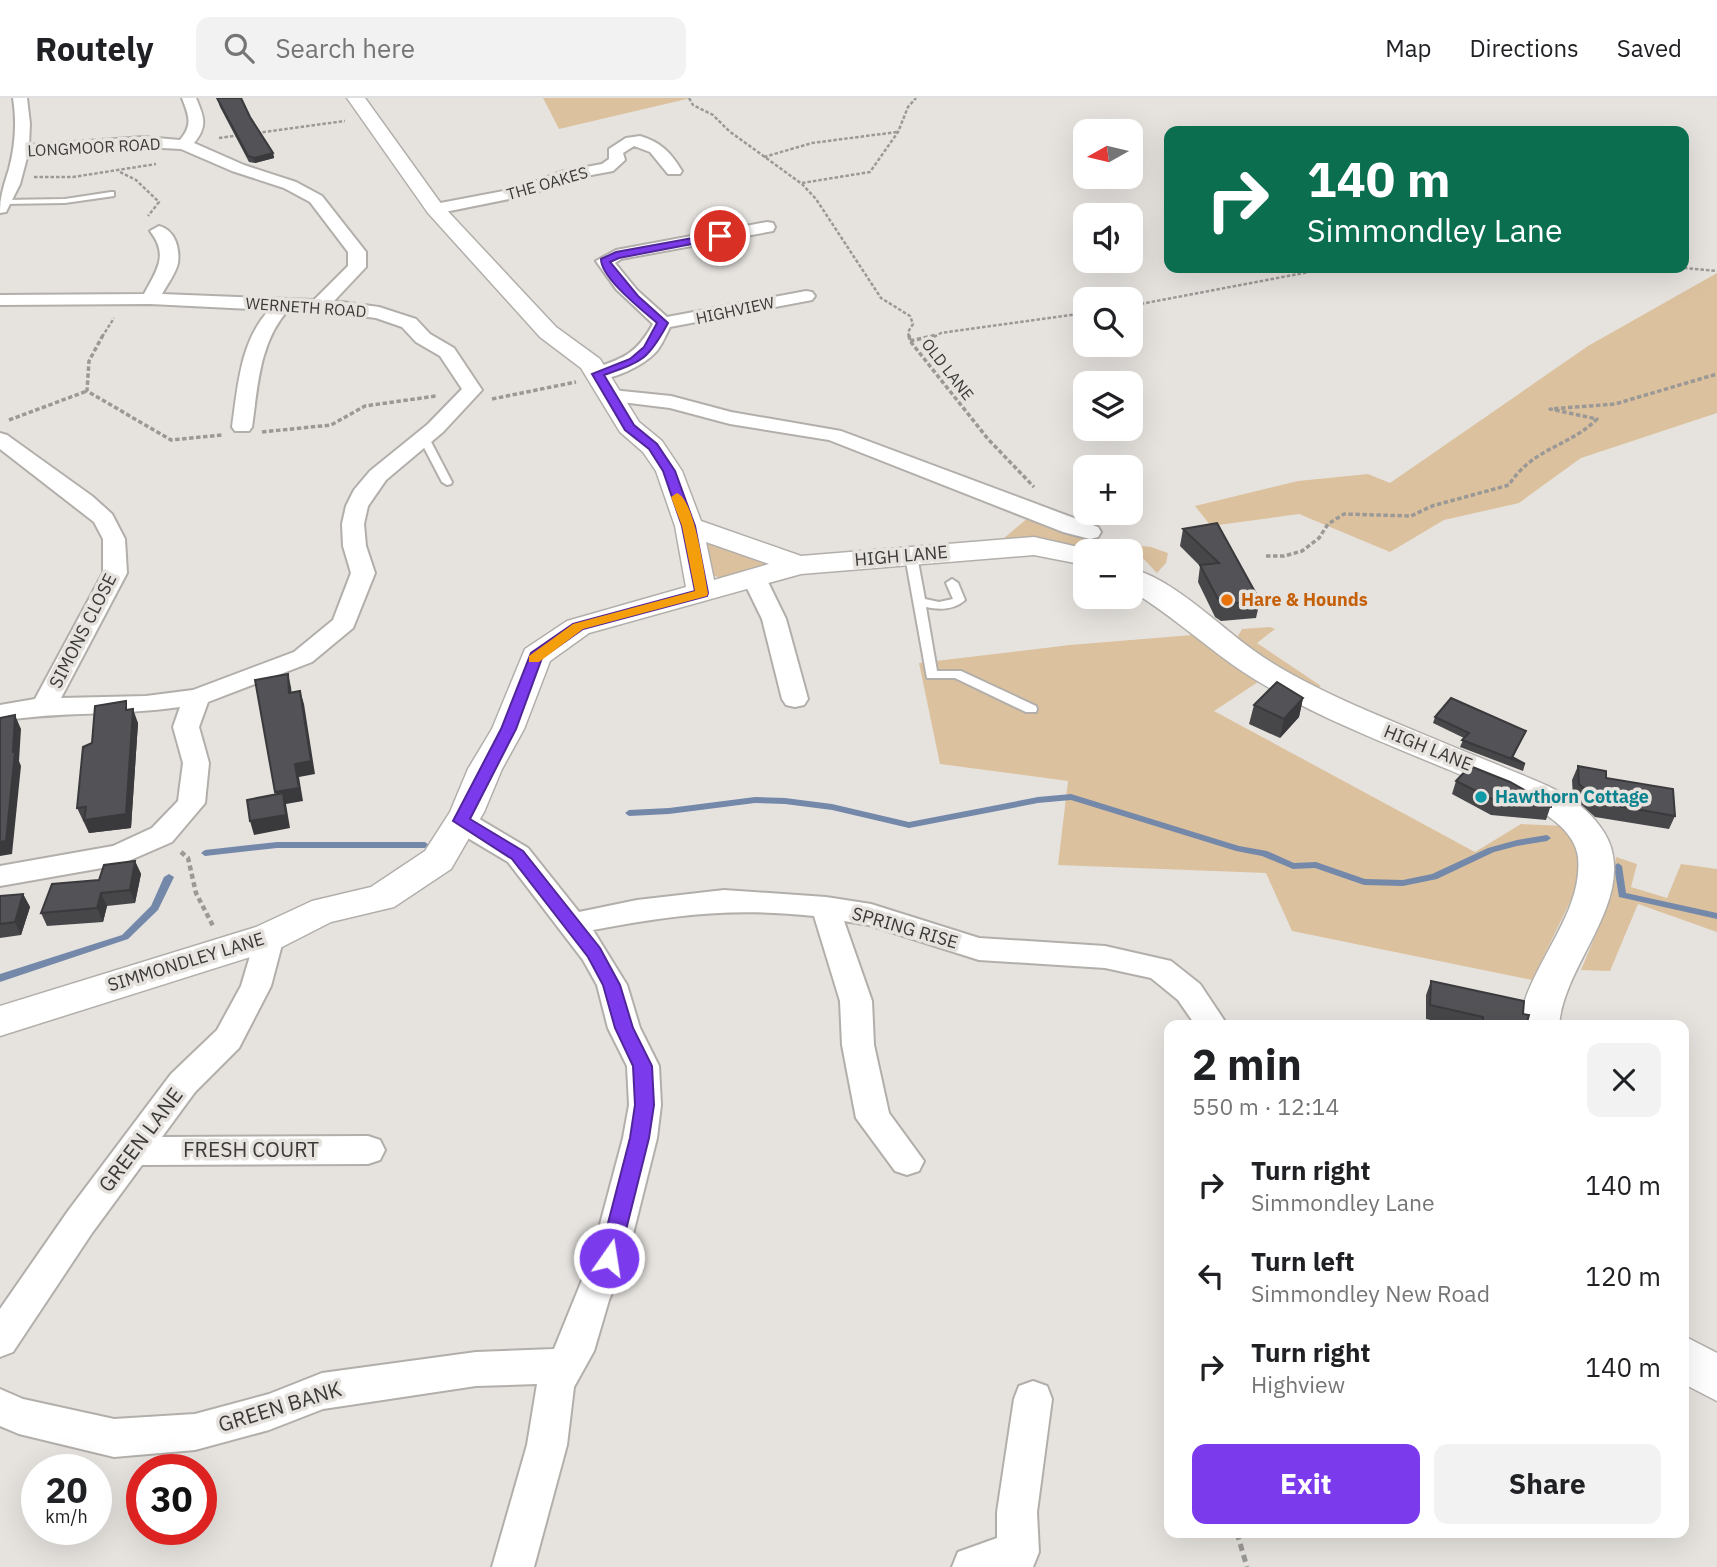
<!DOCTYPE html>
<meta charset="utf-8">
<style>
body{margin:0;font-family:"IBM Plex Sans",sans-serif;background:#f2f2f2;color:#202124;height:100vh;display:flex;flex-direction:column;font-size:26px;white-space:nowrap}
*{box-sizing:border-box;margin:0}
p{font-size:23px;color:#757577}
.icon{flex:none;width:38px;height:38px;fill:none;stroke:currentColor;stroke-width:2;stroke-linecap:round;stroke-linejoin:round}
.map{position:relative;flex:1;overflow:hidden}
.sheet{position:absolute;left:1164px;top:922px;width:525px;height:518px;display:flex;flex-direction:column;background:#fff;border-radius:14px;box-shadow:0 7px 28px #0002}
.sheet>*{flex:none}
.guide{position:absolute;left:1164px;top:28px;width:525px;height:147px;border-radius:14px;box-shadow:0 7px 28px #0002;background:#0b6e4f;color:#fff;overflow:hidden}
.needle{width:46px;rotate:262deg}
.buttons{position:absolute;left:1073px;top:21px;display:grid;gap:14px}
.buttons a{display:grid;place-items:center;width:70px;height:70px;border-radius:14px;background:#fff;box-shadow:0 7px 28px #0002;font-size:35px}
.speed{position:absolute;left:21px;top:1356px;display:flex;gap:14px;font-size:35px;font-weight:700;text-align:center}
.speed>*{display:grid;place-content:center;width:91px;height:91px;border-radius:50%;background:#fff;box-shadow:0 7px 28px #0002;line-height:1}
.speed small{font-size:18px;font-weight:400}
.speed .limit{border:10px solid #d22;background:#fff;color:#111}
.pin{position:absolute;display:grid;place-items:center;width:60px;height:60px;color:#fff;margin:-30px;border:4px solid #fff;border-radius:50%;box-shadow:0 2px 7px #0007}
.me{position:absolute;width:77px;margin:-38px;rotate:13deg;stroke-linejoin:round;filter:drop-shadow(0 0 5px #0008)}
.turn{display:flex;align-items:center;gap:24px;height:147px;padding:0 28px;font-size:32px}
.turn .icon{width:91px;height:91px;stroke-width:2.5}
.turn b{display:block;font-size:49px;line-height:60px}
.round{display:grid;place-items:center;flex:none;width:74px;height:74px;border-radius:14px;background:#f2f2f2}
.headline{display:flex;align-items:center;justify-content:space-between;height:119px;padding:0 28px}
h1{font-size:42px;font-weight:800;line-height:52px}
.button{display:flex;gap:14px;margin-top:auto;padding:14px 28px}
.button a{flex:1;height:80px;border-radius:14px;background:#7c3aed;color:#fff;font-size:28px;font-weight:800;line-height:80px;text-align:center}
.button a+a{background:#f2f2f2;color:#202124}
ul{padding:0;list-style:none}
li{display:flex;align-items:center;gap:21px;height:91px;padding:0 28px}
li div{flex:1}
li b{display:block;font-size:26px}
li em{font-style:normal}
header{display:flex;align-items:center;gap:42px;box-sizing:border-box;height:98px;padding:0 35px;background:#fff;border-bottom:2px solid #e0e0e0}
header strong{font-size:33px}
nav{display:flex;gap:38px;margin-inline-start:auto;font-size:24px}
.search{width:490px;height:63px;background:#f2f2f2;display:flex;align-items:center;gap:18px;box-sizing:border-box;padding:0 24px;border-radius:14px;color:#757577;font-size:26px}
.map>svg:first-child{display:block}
</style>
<header>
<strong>Routely</strong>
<div class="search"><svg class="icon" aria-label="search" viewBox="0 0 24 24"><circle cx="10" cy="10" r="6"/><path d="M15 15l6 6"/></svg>Search here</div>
<nav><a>Map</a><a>Directions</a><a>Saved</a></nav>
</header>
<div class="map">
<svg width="1717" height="1469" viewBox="0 0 1717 1469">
<rect width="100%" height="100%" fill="#e6e3df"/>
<path fill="#dcc19e" d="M543,0H691L559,31Z
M1717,175V315L1581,360L1519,405L1444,422L1390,454L1299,416L1211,428L1195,408L1298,383L1368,376L1390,385L1588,248Z
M1029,419L1091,444L1105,445L1112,453H1094L1055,445L997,446Z
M713,443L770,465L720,480L710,476L707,446Z
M1123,446L1151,449L1168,455L1166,465L1157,475L1139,456Z
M1270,529L1275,531L1257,545L1321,588L1314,592L1239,547L1238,538L1242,531Z
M1192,537L1258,584L1214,613L1475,754L1521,726L1565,728L1584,765L1570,804L1532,882L1292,833L1266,775L1058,767L1068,683L940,666L919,565L1070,547Z
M1616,759L1637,766L1631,789L1667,800L1681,766L1717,771V834L1638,806L1610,873L1581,872L1608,807Z"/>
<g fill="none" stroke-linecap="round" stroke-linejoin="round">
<path fill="#7488aa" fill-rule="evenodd" d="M1071,696L1239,748L1267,753L1294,765L1316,764L1365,781L1403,782L1432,776L1488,750L1517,742L1547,737L1551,740L1547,743L1517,748L1494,754L1437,781L1403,788L1364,787L1315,770L1293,771L1262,758L1236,753L1071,702L1038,705L909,730L832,712L785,706L755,705L669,716L629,718L625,715L629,712L669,710L755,699L785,700L832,706L909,724L1038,699Z
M277,744H425L429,747L425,750H277L205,758L201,755L205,752Z
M1618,765L1622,768L1626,795L1717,815V821L1619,799L1614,768Z
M169,776L174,779L158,812L128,841L0,884V876L122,837L151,808L164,779Z"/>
<g stroke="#b2afab" stroke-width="4">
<path id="service" d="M111,94H114V98L65,105L4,106L0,104L4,102L65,101Z
M424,337L429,340L452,384L451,386L447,387L442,384L419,340Z
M911,455L917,458L925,501L939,504L953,501L946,485L952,481L958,485L965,502C954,512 940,512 926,509L937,573H961L1036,608L1037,611L1036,614H1026L955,580H927L905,458Z"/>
</g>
<g stroke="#b2afab" stroke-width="4">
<path id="minor" d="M13,0H27L30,26L29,47L144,39L180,42C193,27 189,18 182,0H196C204,19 208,28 194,45L244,67L296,84L322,98L366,154V169L334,203L379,209L416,221L430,236L454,250L482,292L443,334L386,382L368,408L364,426L366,448L375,475L353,530L312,564L208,604L199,629L209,665L205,705L172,744L119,767L0,788V768L113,748L152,730L178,703L183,665L173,629L180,609C120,618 60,613 0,623V607L35,601L103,475V441L94,424L0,351V335L7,337L92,398L112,416L125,441L127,475L61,600L146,598L193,592L294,554L333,522L351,475L343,448L342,426L346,408L354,392L370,373L428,326L462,291L440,258L416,244L402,229L376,220L337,215L288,212C259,245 258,288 252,329L249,333H235L232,329C238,288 240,244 269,212L150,206L0,207V197L144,196C157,172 169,157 150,133L159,128C175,132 180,150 178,165C176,175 167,187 162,196L314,202L348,168V154L310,104L284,90L232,73L181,51L144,49L28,56L20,86L6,114L0,115C0,98 4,87 9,71C15,48 17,25 13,0Z
M640,38C661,44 671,55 682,73L680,76H668L650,54L634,48L623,55L625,62L613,73L570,81L529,97L435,116L427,111L435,106L519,90L560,74L602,66L609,61V51L626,40Z
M767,124L773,125L775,129L773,133L621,161L615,165L637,192L667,219L806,193L812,194L815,198L812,202L670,229C666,237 662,247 656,254C643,268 609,285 590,280L587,276L590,272C623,260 635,258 653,226L616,191L596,163L616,152Z
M612,292L671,298L731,314L841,333L1098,429L1101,434L1098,439L1090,441L1063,434L829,342L730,326L670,310L605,302L602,298L605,294Z
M754,473L762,475L766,480L786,521L808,601L804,607L795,609L786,607L782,601L762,521L742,480L746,475Z
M461,714L471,716L528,750L579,814L637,802L724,792L826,799L871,806L979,840L1105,848L1171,863L1200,886L1228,928H1196L1178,902L1151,880L1105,870L979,862L869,827L844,823L872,903L874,947L889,1015L924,1063L919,1073L907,1077L895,1073L856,1020L842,947L840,903L814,818C734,809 671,817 593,832L627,887L640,930L659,968L661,1007L657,1040L627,1160L609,1202L594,1253L574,1289L567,1347L534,1469H492L527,1347L537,1286L476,1288L323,1311L269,1332L195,1352L114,1359L19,1336L0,1328V1291L23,1301L114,1321L195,1316L269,1296L322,1275L476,1254L554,1251L591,1160L623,1040L629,1007L627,968L608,930L597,887L583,862L508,764L451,730L447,723L451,716Z
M269,828L280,831L284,839L271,888L239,950L195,994L162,1039L368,1038L380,1042L385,1052L380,1062L368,1066L142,1067L92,1135L13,1254L0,1259V1211L68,1113L171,976L217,932L241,888L258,831Z
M1033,1283L1047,1288L1052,1301L1037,1414L1039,1454L1033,1469H952L958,1454L997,1440V1414L1014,1301L1019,1288Z"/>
</g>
<g stroke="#b2afab" stroke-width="3">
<path id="tertiary" d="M347,0H365L442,107L556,229L600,261L639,324L662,343L682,373L701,423L801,458L1034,439L1096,453H1085V467L1034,457L801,476L589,535L550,563L524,631L502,671L484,714L451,771L394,809L331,824L282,849L0,938V908L256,829L312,803L371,789L425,753L450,714L468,671L492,631L525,551L567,523L686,489L675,428L656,373L643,354L620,334L581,270L540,239L428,115ZM706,444L769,466L714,482Z
M1130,470C1173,481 1218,527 1253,552C1286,576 1333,598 1370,614C1413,632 1455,650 1498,667C1523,678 1551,687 1574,703C1592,716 1610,736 1613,758C1623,815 1563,871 1559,928H1519C1525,870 1584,818 1578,759C1573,713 1483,687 1447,671C1375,641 1298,612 1233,567C1198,542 1167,514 1130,492Z
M1684,1238L1717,1255V1303L1684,1286Z"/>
</g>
<path stroke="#9b9996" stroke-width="2.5" stroke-dasharray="3.5 2" stroke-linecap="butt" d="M689,0L693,7L713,17L729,33L802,86L816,101L881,200L910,218L913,226L908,234L909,239
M257,35L345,23
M219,40L241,37
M764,59L812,45L897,34
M120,74L136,82L159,104L148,118
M34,79H73L156,66
M802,85L870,74L898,34L908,9L916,0
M1684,170L1717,173
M1130,208L1330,170
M102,239L114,220
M934,239L941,235L1085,215"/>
<path stroke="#9b9996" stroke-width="3.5" stroke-dasharray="4.5 2.5" stroke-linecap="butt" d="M103,237L89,263L87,293L171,342L222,337
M909,237L910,243L988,341L1034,389
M910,243L937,237
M492,301L576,284
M9,322L87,293
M262,334L331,327L365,308L436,298
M1108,443L1122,453
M1266,458H1284L1302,453L1319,440L1328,426L1344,416L1411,418L1432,408L1509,387C1532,350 1569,349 1597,321L1550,311L1615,306L1717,276"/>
<path stroke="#9b9996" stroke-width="4.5" stroke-dasharray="5 3.5" stroke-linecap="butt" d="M181,754L188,760L196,795L213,828"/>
<path stroke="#9b9996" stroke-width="5" stroke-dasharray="7 4.5" stroke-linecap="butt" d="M1237,1435L1247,1469"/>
<use href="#service" fill="#fff" fill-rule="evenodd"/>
<use href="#minor" fill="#fff" fill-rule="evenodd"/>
<use href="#tertiary" fill="#fff" fill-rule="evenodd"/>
</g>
<path fill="#47474a" d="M217,0L250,19L273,55L274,60L255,65L249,64L220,9Z
M1183,431L1260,503L1256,520L1221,523L1215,519L1198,484L1200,468L1180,448Z
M1303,600L1299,619L1280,640L1249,626L1254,607Z
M130,612L138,625L131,730L89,735L77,710L92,645Z
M1435,619L1526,633L1513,660L1525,666L1523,673L1460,649L1464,640L1433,625Z
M1578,668L1606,680L1675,718L1669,731L1595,719L1573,699L1572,682Z
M1456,683L1551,707L1546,722L1491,717L1452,696Z
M135,763L141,776L135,805L107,808L103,824L47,828L41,815Z
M23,796L30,809L21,837L0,840V798Z
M1431,883L1523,916L1526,928H1456L1426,921V897Z"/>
<path fill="#3a393c" d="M273,55L274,60L255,65L254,60Z
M288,576L291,589L293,608L289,595Z
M300,593L304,606L315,676L299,679L303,703L286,706L290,730L254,737L250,723L279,707L275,694L295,666Z
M1303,600L1299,619L1280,640L1284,621Z
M133,611L138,625L131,730L89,735L84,722Z
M15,617L21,631L19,663L21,668L12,756L0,758V744L13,654Z
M135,763L141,776L135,805L130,792Z
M101,795L107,808L103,824L97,810Z
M23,796L30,809L21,837L15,824Z"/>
<path fill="#535256" stroke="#3a393c" stroke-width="2" d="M217,0H241L250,19L273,55L254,60L248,58Z
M1217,425L1260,503L1224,506L1218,501L1200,467L1219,465L1183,431Z
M288,576L289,595L300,593L311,663L295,666L299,690L275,694L255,582Z
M1277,584L1303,600L1284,621L1254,607Z
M1451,600L1526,633L1512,659L1525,666L1462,642L1469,635L1435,619Z
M126,603V612L133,611L126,716L84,722L86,709L77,710L83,649L92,645L95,608Z
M15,617L13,654H15L6,743L0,744V620Z
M1470,668L1510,684L1551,707V709L1496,703L1456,683Z
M1578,668L1606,673V680L1673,691L1675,718L1601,705L1579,686Z
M283,695L286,717L250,723L247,702Z
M135,763L130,792L101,795L97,810L41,815L52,786L99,782L104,767Z
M23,796L15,824L0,826V798Z
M1431,883L1524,903L1523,916L1529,917L1526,928H1483V919L1430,907Z"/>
<path fill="#7c3aed" stroke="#51269a" stroke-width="2" d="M720,135L725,138L723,140L619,160L610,164L638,198L668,225C648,262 643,263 604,277L634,327L657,346L675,373L695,428L708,495L707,498L583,531L542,560L516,631L470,721L523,753L600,850L620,887L633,930L652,968L654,1007L649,1040L619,1160L616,1166L609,1169L602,1166L599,1160L630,1040L635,1007L633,968L615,930L603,887L588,859L512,761L453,723L501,631L531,555L573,526L695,493L682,428L663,373L649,351L625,332L592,276L630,261L644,249L657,225C642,212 601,180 601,161L616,154Z"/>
<path fill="#f59e0b" d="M677,395C695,402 704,475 708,495L707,498L583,531L539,564H529V558L573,526L695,493L682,428L671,399Z"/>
<circle fill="#e8710a" stroke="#e6e3df" stroke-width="2.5" cx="1227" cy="502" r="7"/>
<circle fill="#0f9aa8" stroke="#e6e3df" stroke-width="2.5" cx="1481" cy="699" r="7"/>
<g text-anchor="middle" stroke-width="7" stroke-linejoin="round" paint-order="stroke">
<g font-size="16" fill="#3b3a38" stroke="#e6e3df">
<text transform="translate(94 49) rotate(-3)" y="6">LONGMOOR ROAD</text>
<text transform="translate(547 85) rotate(-16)" y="6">THE OAKES</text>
<text transform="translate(306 209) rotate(4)" y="6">WERNETH ROAD</text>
<text transform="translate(735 212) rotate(-12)" y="6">HIGHVIEW</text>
<text transform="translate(948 271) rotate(52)" y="6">OLD LANE</text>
</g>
<g font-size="18" fill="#3b3a38" stroke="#e6e3df">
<text transform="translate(901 458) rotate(-5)" y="6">HIGH LANE</text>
<text transform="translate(83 533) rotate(-63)" y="6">SIMONS CLOSE</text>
<text transform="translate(1428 650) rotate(22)" y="6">HIGH LANE</text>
<text transform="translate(905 830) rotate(16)" y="6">SPRING RISE</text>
<text transform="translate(186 864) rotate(-17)" y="6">SIMMONDLEY LANE</text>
</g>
<g font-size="18" font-weight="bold" fill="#c56008" stroke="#e6e3df" text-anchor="start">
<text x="1241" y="508">Hare &amp; Hounds</text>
</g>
<g font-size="18" font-weight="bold" fill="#0d838f" stroke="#e6e3df" text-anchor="start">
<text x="1495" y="705">Hawthorn Cottage</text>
</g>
<g font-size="21" fill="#3b3a38" stroke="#e6e3df">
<text transform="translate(141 1042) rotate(-53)" y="7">GREEN LANE</text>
<text x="251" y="1059">FRESH COURT</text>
<text transform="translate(280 1309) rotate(-17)" y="7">GREEN BANK</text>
</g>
</g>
</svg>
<div class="buttons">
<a><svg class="needle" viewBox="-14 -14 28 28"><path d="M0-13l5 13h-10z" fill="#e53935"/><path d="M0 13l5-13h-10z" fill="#757577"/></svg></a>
<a><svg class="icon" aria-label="sound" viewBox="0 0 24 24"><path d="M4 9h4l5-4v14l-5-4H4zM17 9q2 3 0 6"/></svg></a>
<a><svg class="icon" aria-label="search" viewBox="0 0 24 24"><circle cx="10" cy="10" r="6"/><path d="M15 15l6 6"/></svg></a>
<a><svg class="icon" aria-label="layers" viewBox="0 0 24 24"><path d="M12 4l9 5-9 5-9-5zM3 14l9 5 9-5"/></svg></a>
<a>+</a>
<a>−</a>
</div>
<div class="speed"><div>20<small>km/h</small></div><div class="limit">30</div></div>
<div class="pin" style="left:720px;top:138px;background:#d93025"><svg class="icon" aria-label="arrive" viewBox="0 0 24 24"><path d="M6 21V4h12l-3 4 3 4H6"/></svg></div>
<svg class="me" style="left:609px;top:1160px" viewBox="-20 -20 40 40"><circle r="17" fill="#7c3aed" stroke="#fff" stroke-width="3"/><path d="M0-11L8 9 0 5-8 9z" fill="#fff"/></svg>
<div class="guide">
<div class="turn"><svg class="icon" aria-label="right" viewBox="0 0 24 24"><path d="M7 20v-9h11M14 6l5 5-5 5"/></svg><div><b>140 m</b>Simmondley Lane</div></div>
</div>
<section class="sheet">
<div class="headline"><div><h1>2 min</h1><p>550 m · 12:14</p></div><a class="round"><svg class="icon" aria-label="close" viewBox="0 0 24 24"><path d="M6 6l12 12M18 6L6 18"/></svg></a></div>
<ul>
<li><svg class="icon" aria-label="right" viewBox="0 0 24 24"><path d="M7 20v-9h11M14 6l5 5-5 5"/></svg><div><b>Turn right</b><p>Simmondley Lane</p></div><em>140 m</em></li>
<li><svg class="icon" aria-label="left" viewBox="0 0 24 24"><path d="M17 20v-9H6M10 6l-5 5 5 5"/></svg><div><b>Turn left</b><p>Simmondley New Road</p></div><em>120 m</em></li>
<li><svg class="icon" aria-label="right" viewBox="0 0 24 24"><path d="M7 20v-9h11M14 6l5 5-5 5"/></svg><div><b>Turn right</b><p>Highview</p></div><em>140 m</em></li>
</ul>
<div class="button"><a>Exit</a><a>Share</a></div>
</section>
</div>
